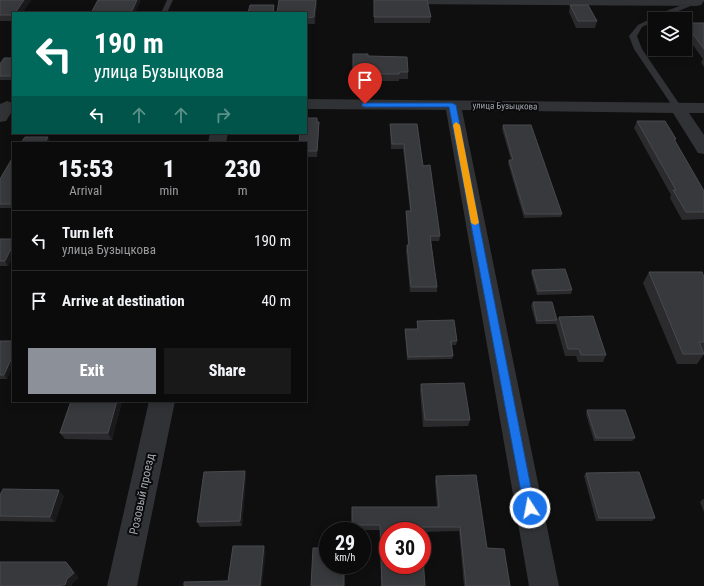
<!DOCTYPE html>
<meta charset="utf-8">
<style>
body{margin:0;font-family:"Roboto Condensed",sans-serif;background:#19191a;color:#f1f3f6;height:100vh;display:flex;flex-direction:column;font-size:15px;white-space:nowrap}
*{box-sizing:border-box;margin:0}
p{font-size:13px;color:#9a9b9d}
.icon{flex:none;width:22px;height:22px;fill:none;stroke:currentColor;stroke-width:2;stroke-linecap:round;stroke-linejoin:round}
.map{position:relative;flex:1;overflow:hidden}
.sheet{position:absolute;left:12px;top:142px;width:295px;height:260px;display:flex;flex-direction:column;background:#0b0b0c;border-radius:0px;box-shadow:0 2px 10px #0003,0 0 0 1px #2b2b2d}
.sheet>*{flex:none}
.guide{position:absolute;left:12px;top:12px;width:295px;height:122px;border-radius:0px;box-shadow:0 2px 10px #0003,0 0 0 1px #2b2b2d;background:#00695c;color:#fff;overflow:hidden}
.tools{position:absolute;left:648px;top:12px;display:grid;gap:8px}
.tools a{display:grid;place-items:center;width:44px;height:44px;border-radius:0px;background:#0b0b0c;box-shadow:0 2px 10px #0003,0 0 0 1px #2b2b2d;font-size:20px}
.speed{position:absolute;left:319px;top:522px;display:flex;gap:8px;font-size:20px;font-weight:700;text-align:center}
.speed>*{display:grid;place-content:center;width:52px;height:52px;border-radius:50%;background:#0b0b0c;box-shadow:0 2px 10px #0003,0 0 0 1px #2b2b2d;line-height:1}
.speed small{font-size:10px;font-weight:400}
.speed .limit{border:6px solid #d22;background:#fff;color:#111}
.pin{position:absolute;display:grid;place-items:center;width:34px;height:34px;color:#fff;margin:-41px -17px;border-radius:50% 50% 50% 0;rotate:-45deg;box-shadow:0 0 4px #0007}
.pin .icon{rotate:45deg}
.me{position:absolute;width:44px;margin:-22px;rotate:349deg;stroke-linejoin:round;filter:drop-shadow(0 0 3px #0008)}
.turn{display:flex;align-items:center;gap:14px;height:84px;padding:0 16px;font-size:18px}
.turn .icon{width:52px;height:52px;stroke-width:2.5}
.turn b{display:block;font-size:28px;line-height:34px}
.lanes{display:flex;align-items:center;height:38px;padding:0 16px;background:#0003;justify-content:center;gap:20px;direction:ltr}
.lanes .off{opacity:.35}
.eta{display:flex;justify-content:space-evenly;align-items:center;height:68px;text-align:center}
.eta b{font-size:24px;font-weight:800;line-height:28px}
.primary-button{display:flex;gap:8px;margin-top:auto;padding:8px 16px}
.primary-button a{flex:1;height:46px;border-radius:0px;background:#8c9099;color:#fff;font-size:16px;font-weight:800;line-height:46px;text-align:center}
.primary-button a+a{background:#19191a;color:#f1f3f6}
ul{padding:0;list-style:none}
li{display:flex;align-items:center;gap:12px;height:60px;padding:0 16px;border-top:1px solid #2b2b2d}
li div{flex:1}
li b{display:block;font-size:15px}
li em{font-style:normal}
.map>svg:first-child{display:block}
</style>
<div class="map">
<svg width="704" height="586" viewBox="0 0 704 586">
<rect width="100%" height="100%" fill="#0f0f10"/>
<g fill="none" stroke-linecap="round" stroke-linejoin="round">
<path fill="#313235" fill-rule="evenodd" d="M167,0H173L167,13H161Z
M696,0L699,2L698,3L659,19H655V21L642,27L637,36L642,49L682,108L678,110H675L634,49L629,36L638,25L666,11Z"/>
<path fill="#313235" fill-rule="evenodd" d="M388,0H704V1L701,5L696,6L395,4L390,3Z
M306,99L704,103V113H689L704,135V154L698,153L673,113L462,110L559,586H529L446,110L306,109Z
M7,101L13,103V110L6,121L0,122V104Z
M210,133H228L226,143H208Z
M149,401H175L137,586H107Z"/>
</g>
<path fill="#2b2b2e" d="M0,0H31L22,13H13V21H0Z
M317,0L315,24H306V13Z
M374,0H427L431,17L430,23H374Z
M570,5L597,21L595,28H576L569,12Z
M685,23H704V67L701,62L703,59L685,34Z
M353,54L368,56L408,72V79H399V81H369V84H353Z
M13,58V80H0V64Z
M317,118V122H319V128L317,157H306V143Z
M637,121L676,139L675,141L704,191V219L682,220L670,198L671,195L634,128Z
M390,124L423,166L440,236L439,241H431L437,287V292H410L406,250L407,245H408L406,217V211H410L403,149H391L390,129Z
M503,125L562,214L561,217L524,218L508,163L509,160H511L502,129Z
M13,157V208H0V179Z
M0,239H13V256L8,266H0Z
M532,270L572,290L571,294L537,295L531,273Z
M649,272L704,277V354L697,364H677L643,283Z
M533,302L557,320L559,317L606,355L603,362H578L576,356H565L556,324H536L531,306Z
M417,321L457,341L456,345H451L453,356L452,359L407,360L405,333V329H417Z
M0,341H13V365L7,379H0Z
M421,384L470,420L468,426L423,427L420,390Z
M71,401H122L112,440L65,439L60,433Z
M587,410L635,438L632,441H594L586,414Z
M245,471L246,477L242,526L200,527L197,522Z
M586,473L655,518L652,521H596L584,476Z
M436,476L487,548L510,586H464L459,531L422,532V531H388L425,586H381L380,530H352V507H437L435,481Z
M0,495L64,496L55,522L0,521Z
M703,499H704V512L700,502Z"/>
<path fill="#1a1a1c" d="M24,0H31L22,13H15Z
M137,0H141L135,13H131Z
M316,0H317L315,24L314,17Z
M274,5L275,13H273Z
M319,122V128L317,157V151Z
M48,137L50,142V143H45Z
M13,245V256L8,266L5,261Z
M13,355V365L7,379L4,375Z
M117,401H122L112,440L108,433Z
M245,471L246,477L242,526L240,521Z
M59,490L64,496L55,522L50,517Z
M264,546L266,552L262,586H260Z
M66,562L71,567L79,578L72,584V586H67L65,585Z"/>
<path fill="#38393c" stroke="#484a4e" d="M0,0H24L15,13H13V15H0Z
M98,0H137L131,13H91Z
M279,0H316L314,17L306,18V13H277Z
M374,0H427L431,17H374Z
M250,5H274L273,13H248Z
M570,5H588L597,21H578Z
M685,23H704V49Z
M353,54H368V56L407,57L408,72H399V74H369V77H353Z
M4,58H13V76H0V64Z
M306,118H317V122H319L317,151H306V143H299L300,133H306Z
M637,121H665L676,139H674L704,191V212H686L673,190H676Z
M390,124H417L423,166L430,165L440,236H430L437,287H411L407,245H409L406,211H411L404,144H392Z
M503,125H531L562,214H525L509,160H513Z
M25,137H48L45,143H21Z
M13,157V204H0V179Z
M0,239H13V245L5,261H0Z
M565,269L572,290L538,291L532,270Z
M649,272H702L704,277V342H699L704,354H683Z
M533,302H552L557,320L537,321Z
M593,316L606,355H581L579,349H568L559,317Z
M454,320L457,341H451L453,356L408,357L405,329H418L417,321Z
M0,341H13V355L4,375H0Z
M464,383L470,420H425L421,384Z
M71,401H117L108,433H60Z
M587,410H625L635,438H596Z
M245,471L240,521L197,522L204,472Z
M639,472L655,518H599L586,473Z
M476,475L487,548L504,549L510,586H466L460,527H421V531H388V565H422V542L425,586H382L380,525H352V507H439L436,476Z
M3,489L59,490L50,517L0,516V495Z
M233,546H264L260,586H184V582L228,581Z
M313,548H328V565H344V586H311Z
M0,562H66L74,573L67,579L65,585H61V586H0Z"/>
<path fill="#1a73e8" stroke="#114b97" d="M362,103H452L456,105L535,508L534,512L530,514L525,512L524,508L449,107H365L362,106Z"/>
<path fill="#f59e0b" d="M456,122L460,125L479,223L475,225L471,223L453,125Z"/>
<g text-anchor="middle" stroke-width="4" stroke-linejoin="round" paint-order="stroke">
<g font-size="9" fill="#a2a8b0" stroke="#0a0a0b">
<text transform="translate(505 106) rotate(1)" y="3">улица Бузыцкова</text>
</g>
<g font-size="12" fill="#a2a8b0" stroke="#0a0a0b">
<text transform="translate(142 494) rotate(-78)" y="4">Розовый проезд</text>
</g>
</g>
</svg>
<div class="tools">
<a><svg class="icon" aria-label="layers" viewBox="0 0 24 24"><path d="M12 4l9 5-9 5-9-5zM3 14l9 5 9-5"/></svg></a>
</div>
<div class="speed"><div>29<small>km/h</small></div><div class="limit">30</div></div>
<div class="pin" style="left:365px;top:104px;background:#d93025"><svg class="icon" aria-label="arrive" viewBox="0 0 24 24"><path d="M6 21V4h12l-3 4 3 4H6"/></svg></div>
<svg class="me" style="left:530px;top:508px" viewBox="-20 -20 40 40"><circle r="17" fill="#1a73e8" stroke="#fff" stroke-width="3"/><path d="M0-11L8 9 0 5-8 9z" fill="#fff"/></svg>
<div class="guide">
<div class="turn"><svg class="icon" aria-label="left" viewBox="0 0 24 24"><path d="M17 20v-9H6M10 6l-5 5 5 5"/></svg><div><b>190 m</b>улица Бузыцкова</div></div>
<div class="lanes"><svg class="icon" aria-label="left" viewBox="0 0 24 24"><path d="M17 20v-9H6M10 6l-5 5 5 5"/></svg><svg class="icon off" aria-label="ahead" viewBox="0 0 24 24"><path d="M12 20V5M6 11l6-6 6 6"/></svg><svg class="icon off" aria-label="ahead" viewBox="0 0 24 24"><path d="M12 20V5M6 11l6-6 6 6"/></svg><svg class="icon off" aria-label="right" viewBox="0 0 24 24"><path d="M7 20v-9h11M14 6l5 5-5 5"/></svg></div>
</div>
<section class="sheet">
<div class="eta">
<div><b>15:53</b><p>Arrival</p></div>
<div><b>1</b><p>min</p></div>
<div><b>230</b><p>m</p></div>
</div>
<ul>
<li><svg class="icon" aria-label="left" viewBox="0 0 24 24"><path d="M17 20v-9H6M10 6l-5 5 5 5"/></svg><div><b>Turn left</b><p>улица Бузыцкова</p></div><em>190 m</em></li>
<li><svg class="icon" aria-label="arrive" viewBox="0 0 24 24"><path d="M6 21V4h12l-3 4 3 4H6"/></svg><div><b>Arrive at destination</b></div><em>40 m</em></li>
</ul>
<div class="primary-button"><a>Exit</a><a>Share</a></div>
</section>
</div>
